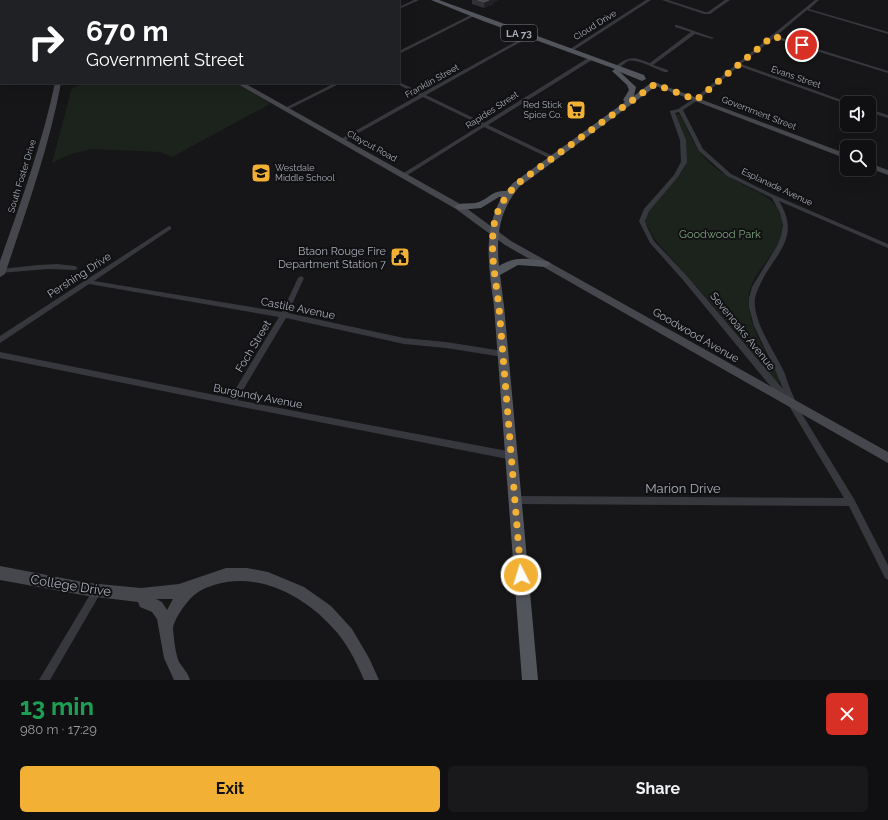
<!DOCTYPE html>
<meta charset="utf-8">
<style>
body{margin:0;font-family:Raleway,sans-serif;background:#19191b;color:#f1f3f6;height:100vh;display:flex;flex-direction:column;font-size:15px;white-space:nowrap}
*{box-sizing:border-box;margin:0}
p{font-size:13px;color:#9c9d9f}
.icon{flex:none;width:22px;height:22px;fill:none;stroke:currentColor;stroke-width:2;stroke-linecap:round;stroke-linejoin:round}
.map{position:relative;height:680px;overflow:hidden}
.sheet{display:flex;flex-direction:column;background:#101012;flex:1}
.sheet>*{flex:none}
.guide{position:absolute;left:0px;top:0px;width:400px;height:84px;box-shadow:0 4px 16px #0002,0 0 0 1px #303032;background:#202124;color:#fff;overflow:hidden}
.controls{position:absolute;left:840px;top:96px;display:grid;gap:8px}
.controls a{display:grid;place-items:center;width:36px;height:36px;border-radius:6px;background:#101012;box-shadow:0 4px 16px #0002,0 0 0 1px #303032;font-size:20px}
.pin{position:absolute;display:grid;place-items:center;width:34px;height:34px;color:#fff;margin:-17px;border:2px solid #fff;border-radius:50%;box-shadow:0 1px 4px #0007}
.me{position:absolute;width:44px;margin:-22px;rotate:355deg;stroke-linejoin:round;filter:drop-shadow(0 0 3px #0008)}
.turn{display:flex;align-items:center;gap:14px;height:84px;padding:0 20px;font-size:18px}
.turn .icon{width:52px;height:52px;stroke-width:2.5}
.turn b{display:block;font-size:28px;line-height:34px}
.round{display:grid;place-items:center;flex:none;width:42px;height:42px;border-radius:6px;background:#19191b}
.head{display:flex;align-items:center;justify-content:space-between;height:68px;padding:0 20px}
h1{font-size:24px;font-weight:700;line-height:30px;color:#1e9e55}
.button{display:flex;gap:8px;margin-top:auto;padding:8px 20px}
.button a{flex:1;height:46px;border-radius:6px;background:#f2b134;color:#111;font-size:16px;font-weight:700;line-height:46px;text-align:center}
.button a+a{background:#19191b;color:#f1f3f6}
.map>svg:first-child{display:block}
</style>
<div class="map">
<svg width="888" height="680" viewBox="0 0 888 680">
<rect width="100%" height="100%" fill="#161618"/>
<path fill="#1c231d" d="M85,83H235L269,102L270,104L172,157L160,152L92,149L71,154L52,163L72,88Z
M676,114L680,115C689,133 696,152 712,165C720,172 729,177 738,182C753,191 773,195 780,214C793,246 752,265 749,296C746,325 768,354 780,380L778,384L704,295L656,241L646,224V217L647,212L681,173C693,148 678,137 676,114Z"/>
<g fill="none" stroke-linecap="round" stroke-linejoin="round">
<path stroke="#2c353c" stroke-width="1.5" d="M0,49L1,44"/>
<path fill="#37383d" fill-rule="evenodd" d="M222,0H227L228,1H223Z
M414,0H419L399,9V7Z
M646,0H651L571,52L567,51Z
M662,0H668L705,12H708L725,0H730L710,14H704Z
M815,0H819L809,9L888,32V34L807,10L776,36L888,71V73L774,38L741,64L850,103L846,104L739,66L698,100L683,110L703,149L731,174L776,196L888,244V248L779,201C798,232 783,247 766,273C762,281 757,289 755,298C752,322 776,353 785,374C788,383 791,392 795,400L794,401L854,499L888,565V580L885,578L849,506L515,504L512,503L511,500L512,497L515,496L844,498L789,406L766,381L683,280L650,243L639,221L644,209L674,175L681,162L680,140L670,112V111L678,109L695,98ZM679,112L699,151L727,176L772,198L780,213L783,225L781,236L777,246L752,287L749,298V307L754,326L777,374L783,389L687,276L654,241L647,227L645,221L649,211L678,177L687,162L686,140L675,113Z
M473,14L476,15L399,54V51Z
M675,25H677L714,38L712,39L695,34L653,65L668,70V72H664C656,69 636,58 628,61C623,64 620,69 614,69V67C630,56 632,56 650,63L691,32L675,27Z
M528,35L531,36L426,95L484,123L588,58H592V60L488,125L555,157V159H551L484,127L406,176H402V174L481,125L423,97L344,141L339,140L419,95L395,83L399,82L422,93Z
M335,83H341L287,110L283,109Z
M869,109L888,115V118L869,112Z
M169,226L171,227V229L94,281L282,312L298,278L301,276L304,278L288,313L404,338L446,342L503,351L506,352L507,354L506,356L503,357L446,348L404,344L286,318L237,400L512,452L515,453L516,456L515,459L512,460L232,405L0,358V352L230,398L279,317L89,284L0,343V336Z
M57,264L75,266L78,268L75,270L48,269L0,273V269H1L38,265Z
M97,586L100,588L102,591L100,594L50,680H39L94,588Z"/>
<path fill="#45474d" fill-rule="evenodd" d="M76,0H83L84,1H77Z
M55,83H61C49,148 26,211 5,274L0,277V261C21,202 42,144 55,83Z
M236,83H244L462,205L511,241L888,452V463L505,245L456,209Z
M653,83H657L847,154V159L653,85Z
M869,163L888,170V175L869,168Z
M0,566L88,583L141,588L179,584L226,568H247L268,572L304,587L331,606L352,629L369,658L379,680H364C356,661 346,641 331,626C303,595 256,571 214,585C205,588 198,591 191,598C185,604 173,621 173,629C174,639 175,652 179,662C183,668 188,673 190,680H174L164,658L157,619L152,612L140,607L138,602L88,596L0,580ZM156,599H173L167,610L162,602Z"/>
<path fill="#53555c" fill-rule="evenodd" d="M431,0H439L644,75L646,79L642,81L620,72L636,87L634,96L652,82H655L659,84L519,187C499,212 496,235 499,266C513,257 524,258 539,260C544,261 548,260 551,264L546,267L518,265L500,275L504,306L538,680H522L494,306C489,269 482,231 502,197H499L481,208L459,210L454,207C461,201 472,205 479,202C491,197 491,191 506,191L513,183L625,102L623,100L629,90L627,85L612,71L615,69L483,21Z"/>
</g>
<path fill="#323236" d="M472,0H498L494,2V4L484,8L472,4Z"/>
<path fill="#212124" d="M489,0H498L494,2V4L484,8V2Z"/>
<path fill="#3f3f44" stroke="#4f5156" d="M478,0H489L484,2Z"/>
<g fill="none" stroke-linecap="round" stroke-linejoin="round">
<path stroke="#f2b134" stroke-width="7" stroke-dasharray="0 12.6" d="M521,575C514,490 507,404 500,319C498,288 489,256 494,225C497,207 508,192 522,180L655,84L696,100L773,36L802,45"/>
</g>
<defs>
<g id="supermarket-square" transform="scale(1)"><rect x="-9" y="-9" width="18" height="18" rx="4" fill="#f2b134" stroke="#111113"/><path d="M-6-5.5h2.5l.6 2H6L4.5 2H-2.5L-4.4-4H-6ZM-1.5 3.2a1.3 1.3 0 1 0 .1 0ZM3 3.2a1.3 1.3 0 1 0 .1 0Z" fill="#111"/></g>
<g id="school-square" transform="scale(1)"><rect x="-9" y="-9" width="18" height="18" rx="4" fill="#f2b134" stroke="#111113"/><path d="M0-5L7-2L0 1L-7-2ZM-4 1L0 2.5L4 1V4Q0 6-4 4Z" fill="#111"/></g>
<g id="civic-square" transform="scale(1)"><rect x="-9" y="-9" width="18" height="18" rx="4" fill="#f2b134" stroke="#111113"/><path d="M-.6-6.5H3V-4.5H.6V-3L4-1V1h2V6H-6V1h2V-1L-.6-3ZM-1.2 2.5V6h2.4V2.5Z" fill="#111"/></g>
</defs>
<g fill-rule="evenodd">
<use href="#supermarket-square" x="576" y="110"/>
<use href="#school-square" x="261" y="173"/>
<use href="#civic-square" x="400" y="257"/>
</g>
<g text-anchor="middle" stroke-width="4" stroke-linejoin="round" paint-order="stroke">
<g font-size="9" fill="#a8adb8" stroke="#111113">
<text transform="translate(595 25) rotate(-32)" y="3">Cloud Drive</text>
<text transform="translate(796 77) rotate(19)" y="3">Evans Street</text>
<text transform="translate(432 81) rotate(-29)" y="3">Franklin Street</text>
<text transform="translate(492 110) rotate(-33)" y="3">Rapides Street</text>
<text transform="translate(759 113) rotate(21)" y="3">Government Street</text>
<text transform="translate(372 146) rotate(29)" y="3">Claycut Road</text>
<text transform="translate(22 176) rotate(-73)" y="3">South Foster Drive</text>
<text transform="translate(777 187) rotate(25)" y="3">Esplanade Avenue</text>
</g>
<g font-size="9" fill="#a8adb8" stroke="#111113" text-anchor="end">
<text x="562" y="108">Red Stick<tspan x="562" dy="10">Spice Co.</tspan></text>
<text x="275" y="171" text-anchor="start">Westdale<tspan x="275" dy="10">Middle School</tspan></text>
</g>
<rect fill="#111113" stroke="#7b7e86" stroke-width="1" x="501" y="25" width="36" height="16" rx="3"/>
<g font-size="10" font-weight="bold" fill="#a8adb8">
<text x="519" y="37">LA 73</text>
</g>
<g font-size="11" fill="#7fa381" stroke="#111113">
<text x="720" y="238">Goodwood Park</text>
</g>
<g font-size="11" fill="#a8adb8" stroke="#111113" text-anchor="end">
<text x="386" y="255">Btaon Rouge Fire<tspan x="386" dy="13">Department Station 7</tspan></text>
</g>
<g font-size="11" fill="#a8adb8" stroke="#111113">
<text transform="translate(79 275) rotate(-33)" y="4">Pershing Drive</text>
<text transform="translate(298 308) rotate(11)" y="4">Castile Avenue</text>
<text transform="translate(743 331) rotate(51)" y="4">Sevenoaks Avenue</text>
<text transform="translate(696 335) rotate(30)" y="4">Goodwood Avenue</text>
<text transform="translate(253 346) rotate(-59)" y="4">Foch Street</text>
<text transform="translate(258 396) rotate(11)" y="4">Burgundy Avenue</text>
</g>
<g font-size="13" fill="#a8adb8" stroke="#111113">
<text x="683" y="493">Marion Drive</text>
<text transform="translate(71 585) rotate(9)" y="5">College Drive</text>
</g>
</g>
</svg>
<div class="controls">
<a><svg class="icon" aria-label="sound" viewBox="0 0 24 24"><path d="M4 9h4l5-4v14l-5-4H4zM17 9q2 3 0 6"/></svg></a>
<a><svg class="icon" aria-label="search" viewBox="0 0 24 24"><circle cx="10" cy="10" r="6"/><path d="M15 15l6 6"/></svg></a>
</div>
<div class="pin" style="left:802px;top:45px;background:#d93025"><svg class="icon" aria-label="arrive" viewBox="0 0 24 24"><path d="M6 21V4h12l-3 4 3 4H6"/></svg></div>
<svg class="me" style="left:521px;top:575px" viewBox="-20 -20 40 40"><circle r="17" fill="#f2b134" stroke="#fff" stroke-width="3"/><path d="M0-11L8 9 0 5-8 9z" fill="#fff"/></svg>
<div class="guide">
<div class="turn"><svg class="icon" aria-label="right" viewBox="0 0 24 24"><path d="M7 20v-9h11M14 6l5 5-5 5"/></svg><div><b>670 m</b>Government Street</div></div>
</div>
</div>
<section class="sheet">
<div class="head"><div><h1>13 min</h1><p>980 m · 17:29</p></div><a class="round" style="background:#d93025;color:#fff"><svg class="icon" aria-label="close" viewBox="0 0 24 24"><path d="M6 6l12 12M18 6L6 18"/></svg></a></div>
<div class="button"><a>Exit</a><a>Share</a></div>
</section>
